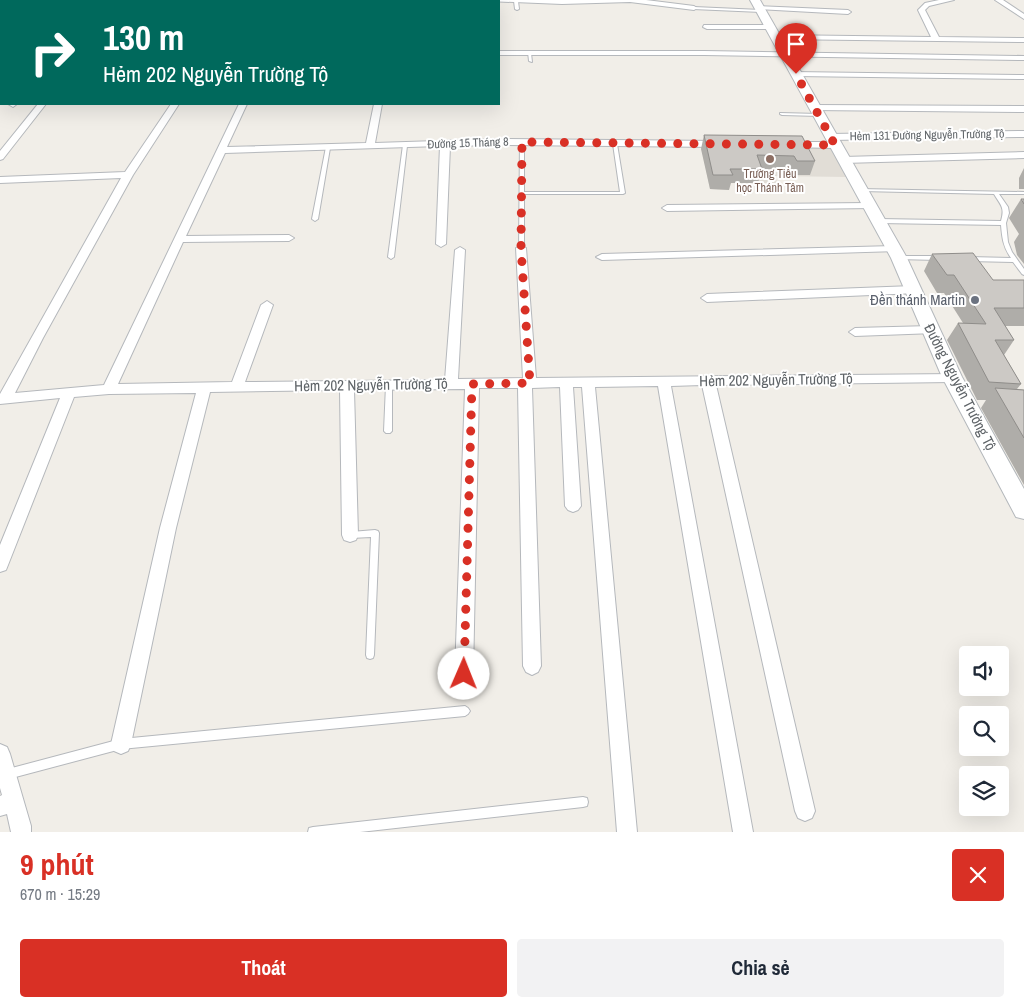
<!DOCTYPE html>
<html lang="vi">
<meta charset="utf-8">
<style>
body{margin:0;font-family:"Archivo Narrow",sans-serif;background:#f2f2f3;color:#1f2937;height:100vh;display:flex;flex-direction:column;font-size:19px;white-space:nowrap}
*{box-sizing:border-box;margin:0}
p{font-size:16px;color:#747a83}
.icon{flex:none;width:28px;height:28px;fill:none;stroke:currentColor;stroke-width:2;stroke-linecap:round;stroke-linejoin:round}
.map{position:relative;height:832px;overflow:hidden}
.side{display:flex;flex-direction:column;background:#fff;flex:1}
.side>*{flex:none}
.hud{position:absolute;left:0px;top:0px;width:500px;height:105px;box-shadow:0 5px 20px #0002;background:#00695c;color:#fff;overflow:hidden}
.fabs{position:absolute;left:959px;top:646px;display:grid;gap:10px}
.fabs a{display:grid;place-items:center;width:50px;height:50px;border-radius:5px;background:#fff;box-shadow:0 5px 20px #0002;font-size:25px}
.pin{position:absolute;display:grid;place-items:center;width:42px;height:42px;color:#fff;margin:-51px -21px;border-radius:50% 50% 50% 0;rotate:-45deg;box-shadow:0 0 5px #0007}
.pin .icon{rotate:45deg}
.me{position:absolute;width:55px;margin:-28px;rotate:1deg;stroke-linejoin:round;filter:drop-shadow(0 0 4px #0008)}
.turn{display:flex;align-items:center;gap:18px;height:105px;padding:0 20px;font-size:22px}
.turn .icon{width:65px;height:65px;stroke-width:2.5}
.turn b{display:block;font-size:35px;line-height:42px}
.round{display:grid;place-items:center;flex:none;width:52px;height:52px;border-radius:5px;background:#f2f2f3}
.summary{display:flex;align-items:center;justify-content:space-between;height:85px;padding:0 20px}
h1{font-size:30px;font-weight:700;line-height:38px;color:#d93025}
.primary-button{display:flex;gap:10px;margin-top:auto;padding:10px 20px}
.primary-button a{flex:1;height:58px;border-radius:5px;background:#d93025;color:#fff;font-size:20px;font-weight:700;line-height:58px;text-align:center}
.primary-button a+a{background:#f2f2f3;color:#1f2937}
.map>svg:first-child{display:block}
</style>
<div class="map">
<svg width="1024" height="832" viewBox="0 0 1024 832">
<rect width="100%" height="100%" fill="#f1eee8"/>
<path fill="#e1ddd6" d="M701,146L830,147L847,177L775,176L778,184L728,183L729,190L710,189Z"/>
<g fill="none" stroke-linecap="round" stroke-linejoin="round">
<path stroke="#aae0ff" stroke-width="2.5" d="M119,1L123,0"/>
<g stroke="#b5b8bc" stroke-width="2">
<path id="service" d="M516,0L518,1L519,9L517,10L515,9L514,1Z
M694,7L761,10L763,11L761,12L693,9Z
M528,52L531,53L532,62L529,61Z
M780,113L819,114L821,115L819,116L782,115L780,114Z
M520,141L524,142V192H620L613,144L615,143L617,144L625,193L623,194H524V248L521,250L519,249Z
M403,145L407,146L394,257L391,259L388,257Z
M326,147L330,148L318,219L315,221L312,219Z
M859,189L1024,192V194H999L1008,207L1009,213L1006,223L1008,242L1012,252L1024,269V275L1022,274L1013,262L969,261L966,259L969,257L1011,258C1003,247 1002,237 1001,225L879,223L876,221L879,219L1001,221C1005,207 1001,206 994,194L861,191H859Z
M899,256H938L941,258L938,260L897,259V257Z
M387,383H389L392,385V431L390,433H386L384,431L386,385Z
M375,530L378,531L379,533L374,655L373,658L370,659L367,658L366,655L371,537L351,538L348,537L347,535L348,533L351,532Z
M465,706L468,708L470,711L468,714L465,716L121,749L8,779L4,778L3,774L4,770L8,769L121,739Z
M583,797L587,798L588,802L587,806L583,807L360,832H308L309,828L313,827Z"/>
</g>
<g stroke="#b5b8bc" stroke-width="2">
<path id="minor" d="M285,0H291V1H285Z
M463,0H646L694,6L697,8L694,10L630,2L562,4Z
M939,0H954L929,6L925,10L939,37L1024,38V42L775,39L771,37L775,35L931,37L918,10L925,3Z
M995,0H1003L1024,14V19Z
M759,6L848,10L851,12L848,14L757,9L756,8Z
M704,25H770L774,27L770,29H707L703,27Z
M499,51H704L1024,56V60L704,55H499Z
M793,72L1024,75V79L796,76H793Z
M8,104H17L13,107Z
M38,104H46L3,159L0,160V151Z
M171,104H179L133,175L43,338L15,393L104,385L239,104H247L227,147L366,143L374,104H382L375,143L499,139L720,141L725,144L720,147L499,145L450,146L446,244L441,247L436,244L440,146L225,153L186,236L289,235L294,238L289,241L183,242L118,384L232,382L261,305L267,301L273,305L245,382L445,380L455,250L460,247L465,250L458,379L523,378L516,248L521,245L526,248L536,378L957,374L959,377L957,380L952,382L716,385L815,811L812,818L805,821L798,818L795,811L702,385L671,386L753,832H733L658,386L595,387L637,832H617L582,387H573L581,506L578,510L573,512L568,510L565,506L560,387L532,388L541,666L538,672L532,675L526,672L523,666L518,388H479L473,674L470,680L464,683L458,680L455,674L465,389L354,390L358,535L356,540L350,542L344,540L342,535L340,390L210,392L176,528L131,744L128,751L121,754L114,751L111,744L160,528L196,393L109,394L74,397L8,565L6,570L0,572V545L60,398L0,404V394L121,178L0,183V177L125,172Z
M814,105L1024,106V112L811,110L810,108Z
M1024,131V137L830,140L825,137L830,134Z
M789,142H835L840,145L835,148L786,147V143Z
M1024,152V158L843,163L838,160L843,157Z
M869,203L873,204V208L667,211L662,208L667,205Z
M894,246L899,249L898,251L602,260L596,257L602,254Z
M913,286L919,290L917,293L707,302L701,298L707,294Z
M931,326L935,327L937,330L935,333L855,336L849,332L855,328Z
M0,744L7,747L10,754L31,826V832H11L7,814L0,816V796L2,795L0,788Z"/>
</g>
<g stroke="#b4b8bc" stroke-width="2">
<path id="secondary" d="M750,0H760L907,258L962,377L1024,489V519L1016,517L942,377L891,258Z"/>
</g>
<use href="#service" fill="#fff" fill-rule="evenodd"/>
<use href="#minor" fill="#fff" fill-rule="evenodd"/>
<use href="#secondary" fill="#fff" fill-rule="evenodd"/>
</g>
<path fill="#afada9" d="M704,135L815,161L810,175H792L790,170L762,169L758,183H731L729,190L710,189L701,149Z
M1024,168V189H1019V178Z
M1021,199H1024V264L1017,255L1014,242L1019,234L1009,218Z
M932,254L993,280H1024V326H1005L1014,340L1004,355L1021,384L1017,389L1024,390V485L981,408L986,400H977L947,340L958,323H963L944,293H937L924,271Z"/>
<path fill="#ccc9c5" stroke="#8f8d8a" d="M704,135L802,136L815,161H797L794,156L757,155L762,169H730L733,175H713Z
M1021,199H1024V204Z
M973,253L993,280H1024V308H994L1014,340H995L1021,384L989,382L958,323L986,324L954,275H947L932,254Z
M995,388L1024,390V438Z"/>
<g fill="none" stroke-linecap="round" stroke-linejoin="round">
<path stroke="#d93025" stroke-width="9" stroke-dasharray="0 16.2" d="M464,674L472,384L530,383L521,248L522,142L835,145L796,74"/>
</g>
<circle fill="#8d6e63" stroke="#fff" stroke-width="2" cx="770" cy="159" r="5"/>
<circle fill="#6b7280" stroke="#fff" stroke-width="2" cx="975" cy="300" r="5"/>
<g text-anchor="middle" stroke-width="4" stroke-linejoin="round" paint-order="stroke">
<g font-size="12" fill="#5f6468" stroke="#fff">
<text transform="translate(927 135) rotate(-1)" y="4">Hẻm 131 Đường Nguyễn Trường Tộ</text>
<text transform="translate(468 143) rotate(-2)" y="4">Đường 15 Tháng 8</text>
</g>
<g font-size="12" fill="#785e54" stroke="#fff">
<text x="770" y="178">Trường Tiểu<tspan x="770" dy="14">học Thánh Tâm</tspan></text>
</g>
<g font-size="15" fill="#5b616d" stroke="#fff" text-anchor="end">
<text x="965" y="305">Đền thánh Martin</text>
</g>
<g font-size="15" fill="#5f6468" stroke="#fff">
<text transform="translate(776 380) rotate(-1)" y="5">Hẻm 202 Nguyễn Trường Tộ</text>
<text transform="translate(371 385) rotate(-1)" y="5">Hẻm 202 Nguyễn Trường Tộ</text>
<text transform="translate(960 387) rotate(63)" y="5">Đường Nguyễn Trường Tộ</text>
</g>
</g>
</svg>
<div class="fabs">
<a><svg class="icon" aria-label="sound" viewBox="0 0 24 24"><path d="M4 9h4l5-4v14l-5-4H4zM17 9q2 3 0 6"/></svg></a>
<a><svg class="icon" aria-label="search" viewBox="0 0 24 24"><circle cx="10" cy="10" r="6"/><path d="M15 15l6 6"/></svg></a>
<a><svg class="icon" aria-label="layers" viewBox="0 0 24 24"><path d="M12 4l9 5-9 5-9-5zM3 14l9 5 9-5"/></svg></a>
</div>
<div class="pin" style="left:796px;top:74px;background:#d93025"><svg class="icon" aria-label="arrive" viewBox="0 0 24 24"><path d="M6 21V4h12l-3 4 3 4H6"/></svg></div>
<svg class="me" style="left:464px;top:674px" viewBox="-20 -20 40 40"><circle r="19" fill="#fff"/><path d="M0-13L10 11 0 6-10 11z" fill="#d93025"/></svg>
<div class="hud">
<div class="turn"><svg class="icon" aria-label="right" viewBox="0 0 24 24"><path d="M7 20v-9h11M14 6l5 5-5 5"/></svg><div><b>130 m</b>Hẻm 202 Nguyễn Trường Tộ</div></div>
</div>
</div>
<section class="side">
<div class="summary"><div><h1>9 phút</h1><p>670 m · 15:29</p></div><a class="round" style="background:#d93025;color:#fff"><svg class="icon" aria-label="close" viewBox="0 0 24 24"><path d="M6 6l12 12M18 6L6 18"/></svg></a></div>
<div class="primary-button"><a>Thoát</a><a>Chia sẻ</a></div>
</section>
